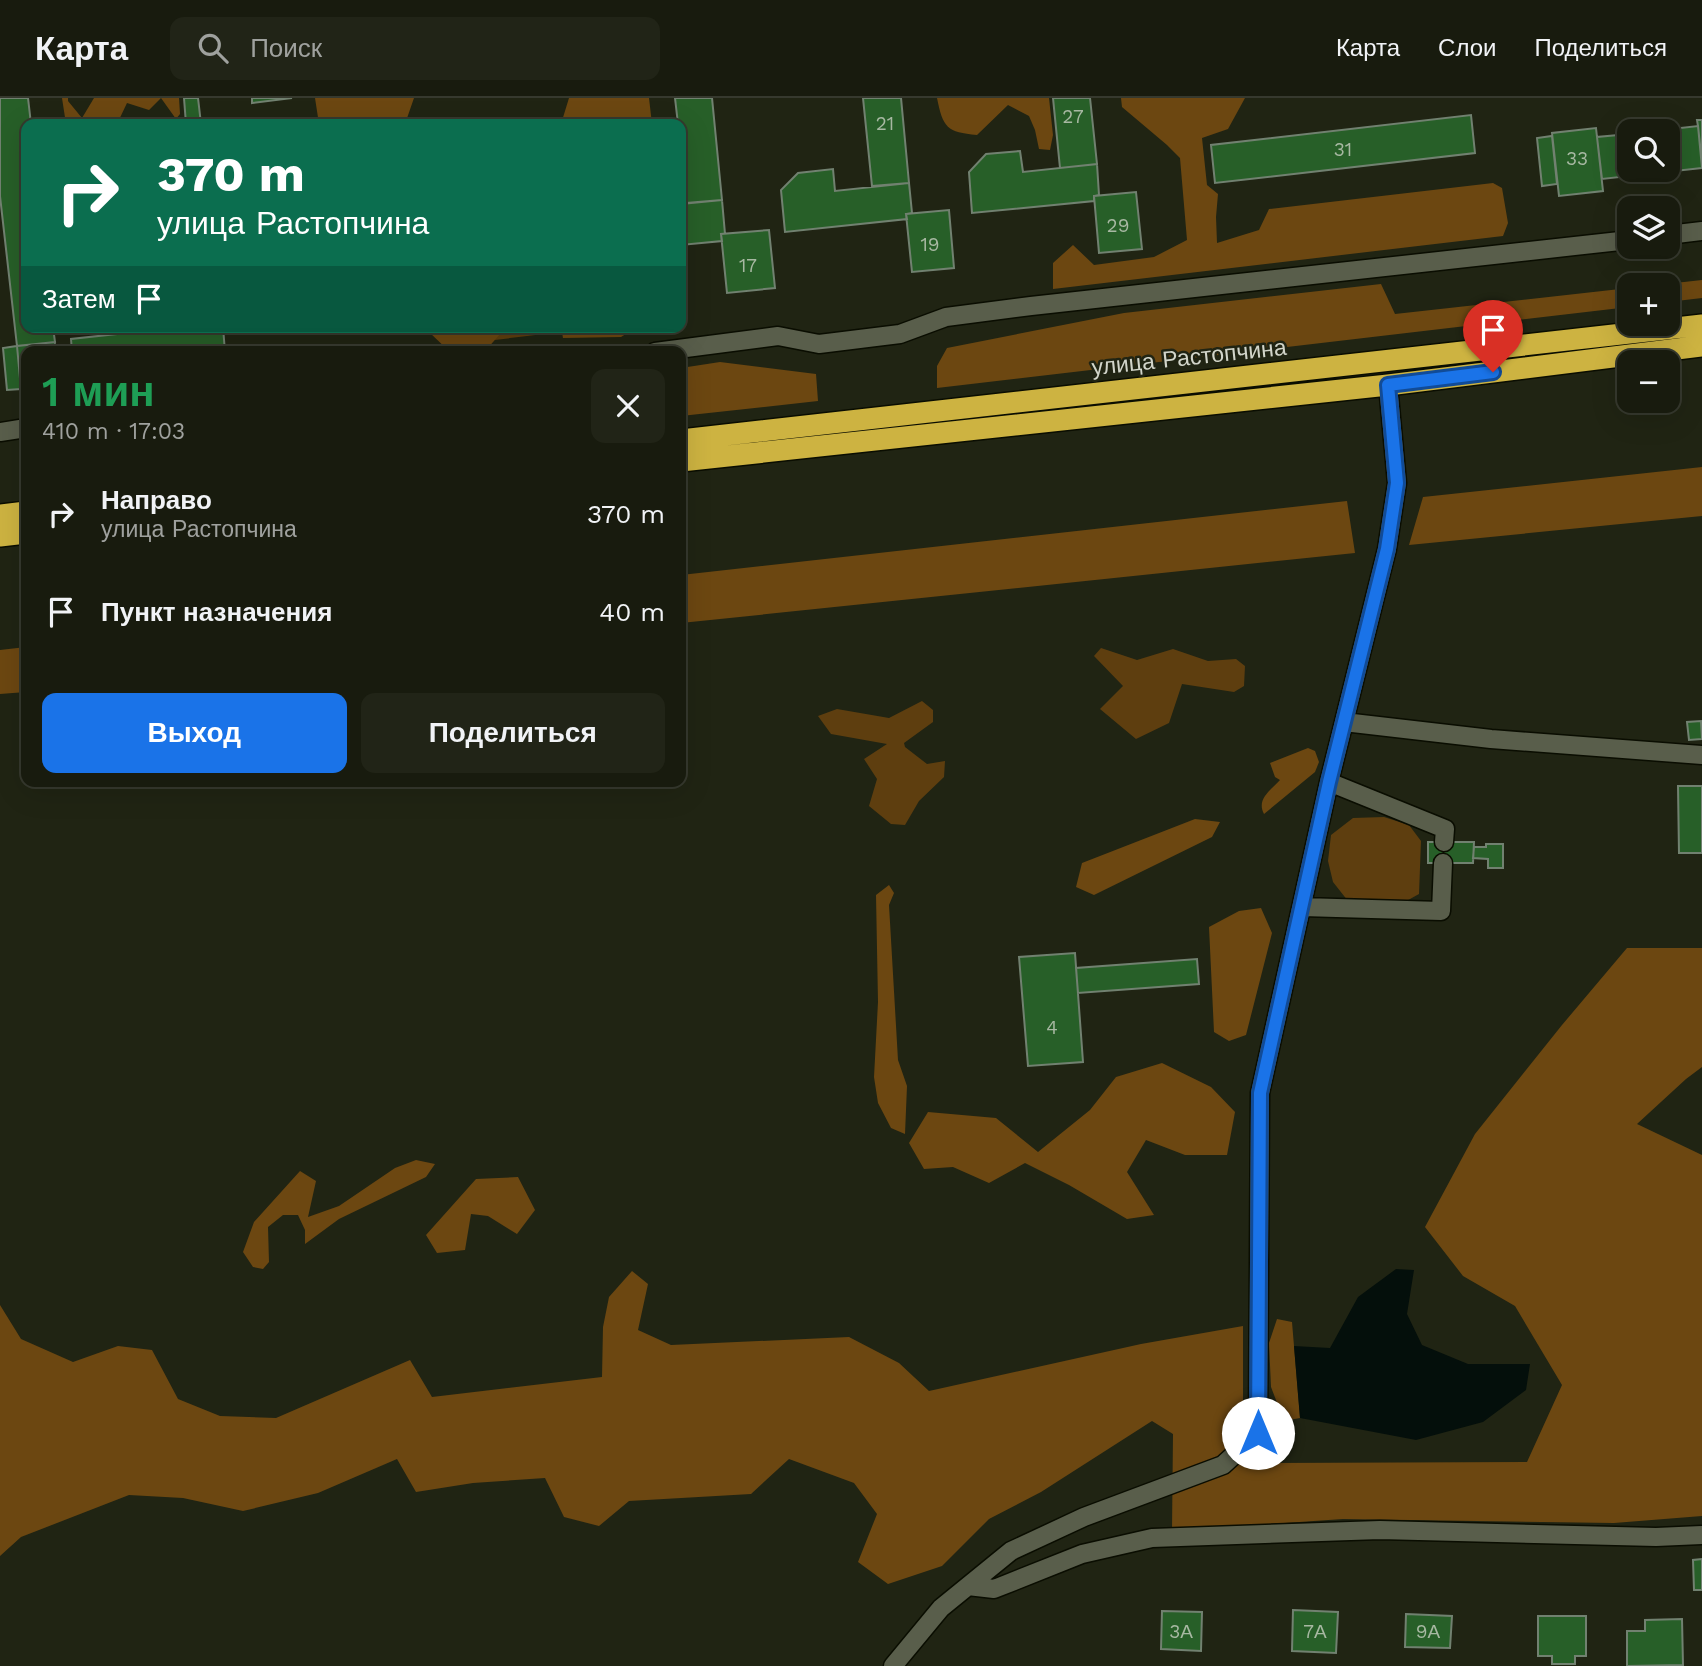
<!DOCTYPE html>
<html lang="ru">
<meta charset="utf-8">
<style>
body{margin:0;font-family:"Work Sans",sans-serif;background:#212417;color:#f1f3f6;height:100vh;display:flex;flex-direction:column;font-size:26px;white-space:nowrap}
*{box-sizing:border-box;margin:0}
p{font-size:23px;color:#9fa19e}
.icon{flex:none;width:38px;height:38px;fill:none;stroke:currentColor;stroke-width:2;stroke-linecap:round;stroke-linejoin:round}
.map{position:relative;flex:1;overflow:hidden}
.details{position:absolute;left:21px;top:248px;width:665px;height:441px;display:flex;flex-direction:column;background:#181b0e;border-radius:14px;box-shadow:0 7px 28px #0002,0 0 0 2px #36392e}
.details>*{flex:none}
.hud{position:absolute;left:21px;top:21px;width:665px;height:214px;border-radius:14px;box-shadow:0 7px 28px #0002,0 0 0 2px #36392e;background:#0b6e4f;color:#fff;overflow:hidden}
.tools{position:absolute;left:1617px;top:21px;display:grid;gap:14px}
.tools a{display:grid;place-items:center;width:63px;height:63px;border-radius:14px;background:#181b0e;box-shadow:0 7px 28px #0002,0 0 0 2px #36392e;font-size:35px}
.pin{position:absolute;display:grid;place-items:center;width:60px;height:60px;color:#fff;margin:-72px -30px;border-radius:50% 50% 50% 0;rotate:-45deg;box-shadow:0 0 7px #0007}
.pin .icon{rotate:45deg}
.me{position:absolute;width:77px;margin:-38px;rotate:0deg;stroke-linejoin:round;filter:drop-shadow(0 0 5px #0008)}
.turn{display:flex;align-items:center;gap:24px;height:147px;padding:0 21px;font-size:32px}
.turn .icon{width:91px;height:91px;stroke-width:2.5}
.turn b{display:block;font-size:49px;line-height:60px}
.then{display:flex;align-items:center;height:66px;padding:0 21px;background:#0003;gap:14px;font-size:26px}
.round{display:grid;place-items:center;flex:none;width:74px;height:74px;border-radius:14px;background:#212417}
.summary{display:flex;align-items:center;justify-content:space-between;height:119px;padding:0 21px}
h1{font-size:42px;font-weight:600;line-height:52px;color:#1e9e55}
.action{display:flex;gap:14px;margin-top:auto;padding:14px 21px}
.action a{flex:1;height:80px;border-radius:14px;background:#1a73e8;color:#fff;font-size:28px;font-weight:600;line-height:80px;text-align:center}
.action a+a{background:#212417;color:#f1f3f6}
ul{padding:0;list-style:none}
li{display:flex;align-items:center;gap:21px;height:98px;padding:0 21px}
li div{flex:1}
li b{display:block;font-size:26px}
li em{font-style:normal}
header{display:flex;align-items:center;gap:42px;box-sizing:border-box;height:98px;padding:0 35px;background:#181b0e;border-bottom:2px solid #36392e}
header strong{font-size:33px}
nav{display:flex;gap:38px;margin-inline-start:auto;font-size:24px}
.search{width:490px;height:63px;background:#212417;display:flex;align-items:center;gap:18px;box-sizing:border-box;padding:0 24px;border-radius:14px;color:#9fa19e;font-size:26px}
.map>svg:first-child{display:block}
</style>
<header>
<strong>Карта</strong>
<div class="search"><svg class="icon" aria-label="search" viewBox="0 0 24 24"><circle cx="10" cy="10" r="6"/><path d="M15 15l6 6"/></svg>Поиск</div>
<nav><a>Карта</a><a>Слои</a><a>Поделиться</a></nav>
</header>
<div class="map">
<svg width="1702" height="1568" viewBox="0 0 1702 1568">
<rect width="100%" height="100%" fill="#202413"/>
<path fill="#5e3e0f" d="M485,229H603L486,243Z
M1101,550L1137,562L1173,551L1208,563L1236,561L1245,568L1244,588L1234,594L1182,586L1169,625L1136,641L1100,611L1123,588L1094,558Z
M922,603L933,612V624L904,645L905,649L927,666L945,663L944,679L919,703L905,727L891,726L869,708L877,681L864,661L887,646L831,636L818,618L837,611L889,620Z
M1384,719L1409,727L1421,743L1419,796L1401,806L1348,803L1333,784L1328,763L1331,737L1353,720Z"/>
<path fill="#6c4711" d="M62,0H68V3L82,20L94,0H179L180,16L176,21L161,0L149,12L127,5L117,26H66Z
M315,0H414L405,26H362L345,23L344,26H319Z
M569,0H649L652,26H561Z
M937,0H1049L1053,37L1050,52L1039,51L1035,32L1029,18L1008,7L977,37C947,34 943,30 937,0Z
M1121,0H1245L1228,31L1202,40L1207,87L1218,96L1216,119L1217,145L1259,132L1269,111L1493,85L1502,90L1508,125L1503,138L1053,191V165L1073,147L1094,167L1154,159L1187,142L1180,60L1167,47L1122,9Z
M1702,182V200L1668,204V187H1657Z
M1381,186L1395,216L1629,190V209L937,290V268L947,250L1124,215Z
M430,229H484L501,235L486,252L450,254L429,234Z
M561,229H637L621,239L563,240Z
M720,264L816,276L818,303L681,318V270Z
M1702,369V418L1409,447L1423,399Z
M1347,403L1355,455L681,525V477Z
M26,549V594L0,596V552Z
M1308,650L1315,653L1319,664L1315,674L1264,716C1256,701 1271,692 1280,682L1275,679L1270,665Z
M1195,721L1220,724L1212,739L1094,797L1076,789L1082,765Z
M889,787L894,795L889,807L898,962L907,988L905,1036L891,1030L878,1005L874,979L878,904L876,797Z
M1261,810L1272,835L1246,937L1229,943L1214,934L1209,829L1239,813Z
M1627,850H1702V969L1686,981L1637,1026L1702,1057V1418L1614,1425L1343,1421L1172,1433L1173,1336L1152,1323L1041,1394L989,1421L942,1468L888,1486L858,1464L877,1416L854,1385L789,1361L751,1396L629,1403L599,1428L564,1419L545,1380L473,1385L416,1394L397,1361L318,1395L243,1413L183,1400L129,1397L21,1439L0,1458V1207L21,1241L73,1264L118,1248L152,1252L178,1301L220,1318L276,1320L410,1262L432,1299L602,1279L603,1229L609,1199L632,1173L648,1186L638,1232L671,1247L849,1239L899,1265L929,1293L1141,1246L1243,1228V1324L1247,1365L1527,1364L1562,1287L1515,1208L1463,1178L1425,1129L1475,1036L1562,927Z
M1162,965L1211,989L1235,1014L1227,1057H1185L1146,1042L1127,1074L1154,1117L1127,1121L1069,1087L1025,1065L989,1085L953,1069L924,1071L909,1045L928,1014L996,1020L1038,1054L1090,1012L1116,979Z
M416,1062L435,1066L426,1079L339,1121L305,1146V1132L298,1117H283L268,1129L269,1164L263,1171L253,1169L243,1154L254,1124L300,1073L316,1083L308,1119L339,1108L395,1070Z
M518,1079L535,1112L517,1136L488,1118L471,1116L465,1152L437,1155L426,1137L476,1081Z
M1277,1221L1292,1224L1300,1320L1284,1323L1271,1289L1269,1245Z"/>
<path fill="#040f0b" d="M1396,1171L1414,1172L1407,1216L1422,1247L1468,1266H1530L1526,1292L1483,1324L1416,1342L1300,1320L1294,1248L1330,1250L1358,1199Z"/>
<path fill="#275f28" stroke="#718170" stroke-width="2" d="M0,0H28L31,26H26V229H53L55,244L17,248L0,98Z
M184,0H198L201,26H186Z
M252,0H292L252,5Z
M675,0H712L722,102L686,105L681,57V26H678Z
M863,0H901L909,85L872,88Z
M1053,0H1090L1097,66L1060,70Z
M1471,17L1475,55L1215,85L1211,47Z
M1697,22H1702V65L1698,28Z
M1698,28L1702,70L1602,81L1597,39L1629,36V72H1668V33H1653Z
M1596,30L1603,93L1559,98L1552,35Z
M1552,38L1557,86L1542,88L1537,40Z
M1020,53L1023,74L1097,66L1099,97L1094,98V103L972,115L969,74L986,56Z
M833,71L835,93L909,85L912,115L906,116L907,121L785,134L781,92L798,75Z
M1136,94L1142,151L1099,155L1094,98Z
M722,102L725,136H721L722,143L681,147V106Z
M949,112L954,170L912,174L906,116Z
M769,132L775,190L727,195L721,136Z
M182,229H223L225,254H72L71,241Z
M55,244V254H26V290L21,291L17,248Z
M17,248L21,291L7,292L3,250Z
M1701,623L1702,641L1689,642L1687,624Z
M1678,688H1702V755H1679Z
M1428,744H1474L1473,765H1428Z
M1486,746H1503V770H1488V761L1473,760L1474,749H1486Z
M1075,855L1083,964L1028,968L1019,859Z
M1197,861L1199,886L1078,895L1076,870Z
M1702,1461V1492H1694L1693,1462Z
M1293,1512L1338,1514L1336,1555L1292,1553Z
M1162,1513L1202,1514L1201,1553L1161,1551Z
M1406,1516L1452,1518L1450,1550L1405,1549Z
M1538,1518H1586V1558H1575V1566H1552V1558H1538Z
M1682,1521L1683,1567L1627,1568V1533H1645V1522Z"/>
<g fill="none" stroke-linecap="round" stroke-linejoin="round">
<g stroke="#0a0d01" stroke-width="21">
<path id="minor" d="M1668,137L1702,133
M655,254L778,238L819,246L900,236L946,219L1031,208L1629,142
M0,334L26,330
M1344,624L1491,641L1702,657
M1329,684L1445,731L1444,744
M1302,809L1441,813L1443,765
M968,1488L994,1491L1082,1456L1152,1440L1380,1432L1656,1439L1702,1437
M893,1568L941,1510L1011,1453L1084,1419L1223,1367L1258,1335L1260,995L1329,684L1387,451L1397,385L1388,287"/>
</g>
<g stroke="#0a0d01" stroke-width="24">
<path id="highway" d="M681,342L1702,227
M681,363L1388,287L1702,248
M0,417L26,414
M0,438L26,435"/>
</g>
<use href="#minor" stroke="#595e4b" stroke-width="18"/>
<use href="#highway" stroke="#cdb341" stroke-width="21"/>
</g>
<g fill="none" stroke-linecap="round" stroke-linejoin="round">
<g stroke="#114b97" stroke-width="18">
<path id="route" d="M1258,1335L1260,995L1329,684L1387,451L1397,385L1388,287L1493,274"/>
</g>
<use href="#route" stroke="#1a73e8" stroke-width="12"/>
</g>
<g text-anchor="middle" stroke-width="5" stroke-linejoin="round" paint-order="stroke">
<g font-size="19" fill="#a7b8a2">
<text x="1073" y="25">27</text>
<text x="885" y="32">21</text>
<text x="1343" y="58">31</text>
<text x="1577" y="67">33</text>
<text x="1118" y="134">29</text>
<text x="930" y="153">19</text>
<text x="748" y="174">17</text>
<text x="1052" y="936">4</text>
<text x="1181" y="1540">3А</text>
<text x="1315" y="1540">7А</text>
<text x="1428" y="1540">9А</text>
</g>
<g font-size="23" fill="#d2d5ca" stroke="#202413">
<text transform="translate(1189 259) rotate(-6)" y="8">улица Растопчина</text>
</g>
</g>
</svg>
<div class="tools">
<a><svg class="icon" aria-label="search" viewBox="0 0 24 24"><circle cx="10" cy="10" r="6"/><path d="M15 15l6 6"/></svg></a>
<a><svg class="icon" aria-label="layers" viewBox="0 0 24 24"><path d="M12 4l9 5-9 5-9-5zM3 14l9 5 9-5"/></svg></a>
<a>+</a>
<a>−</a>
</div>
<div class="pin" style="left:1493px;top:274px;background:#d93025"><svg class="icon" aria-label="arrive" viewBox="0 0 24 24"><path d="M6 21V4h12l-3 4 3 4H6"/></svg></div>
<svg class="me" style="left:1258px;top:1335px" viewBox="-20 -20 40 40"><circle r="19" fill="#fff"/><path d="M0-13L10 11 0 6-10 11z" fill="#1a73e8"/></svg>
<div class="hud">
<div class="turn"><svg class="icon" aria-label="right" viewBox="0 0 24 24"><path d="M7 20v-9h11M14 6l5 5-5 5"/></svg><div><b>370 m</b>улица Растопчина</div></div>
<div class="then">Затем<svg class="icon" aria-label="arrive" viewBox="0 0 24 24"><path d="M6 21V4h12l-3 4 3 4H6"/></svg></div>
</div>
<section class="details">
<div class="summary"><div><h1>1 мин</h1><p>410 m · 17:03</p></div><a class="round"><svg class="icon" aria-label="close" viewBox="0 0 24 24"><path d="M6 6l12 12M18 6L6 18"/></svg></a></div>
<ul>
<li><svg class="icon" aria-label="right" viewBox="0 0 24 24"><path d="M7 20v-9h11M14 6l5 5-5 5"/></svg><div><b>Направо</b><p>улица Растопчина</p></div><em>370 m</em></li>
<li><svg class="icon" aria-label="arrive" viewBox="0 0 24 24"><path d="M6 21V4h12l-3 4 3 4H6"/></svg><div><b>Пункт назначения</b></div><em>40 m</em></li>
</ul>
<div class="action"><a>Выход</a><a>Поделиться</a></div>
</section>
</div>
